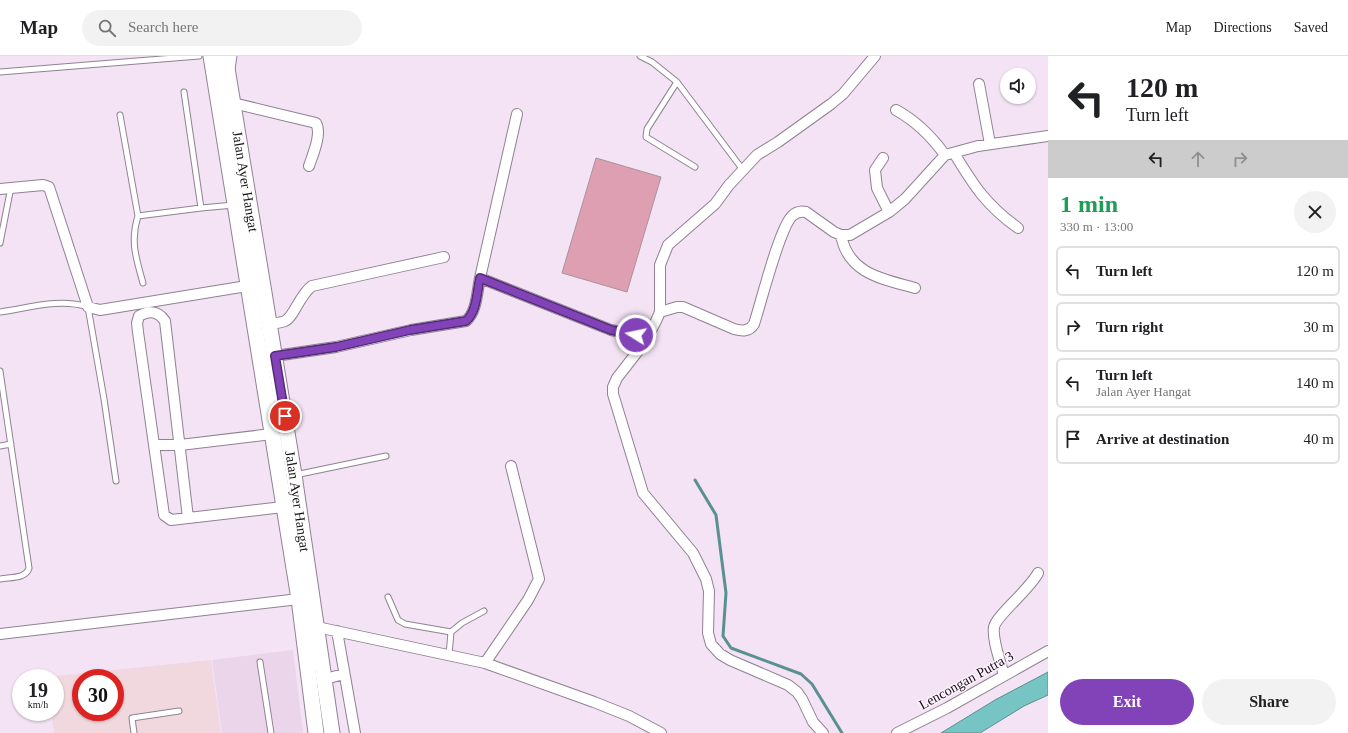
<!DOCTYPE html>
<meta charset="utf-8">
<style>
body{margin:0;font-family:Georgia,serif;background:#f2f2f2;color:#202124;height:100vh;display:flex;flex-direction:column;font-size:15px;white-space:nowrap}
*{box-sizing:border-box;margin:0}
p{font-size:13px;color:#757577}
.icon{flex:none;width:22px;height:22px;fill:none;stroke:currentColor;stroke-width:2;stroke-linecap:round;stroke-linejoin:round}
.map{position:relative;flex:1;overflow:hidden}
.details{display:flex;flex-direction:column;background:#fff;width:300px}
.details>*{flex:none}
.banner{background:#fff;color:#202124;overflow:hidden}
.fabs{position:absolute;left:1000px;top:12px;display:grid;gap:8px}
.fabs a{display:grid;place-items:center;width:36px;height:36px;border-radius:50%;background:#fff;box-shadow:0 1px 3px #0004;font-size:20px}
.speed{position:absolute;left:12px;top:613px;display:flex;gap:8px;font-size:20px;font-weight:700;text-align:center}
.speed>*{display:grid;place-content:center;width:52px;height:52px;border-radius:50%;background:#fff;box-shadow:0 1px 3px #0004;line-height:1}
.speed small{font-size:10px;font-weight:400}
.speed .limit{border:6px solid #d22;background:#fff;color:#111}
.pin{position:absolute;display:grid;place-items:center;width:34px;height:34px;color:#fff;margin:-17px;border:2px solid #fff;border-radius:50%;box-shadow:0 1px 4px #0007}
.me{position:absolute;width:44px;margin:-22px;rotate:280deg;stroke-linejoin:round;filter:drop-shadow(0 0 3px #0008)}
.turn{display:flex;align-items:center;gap:14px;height:84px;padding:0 12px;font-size:18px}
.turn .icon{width:52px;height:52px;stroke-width:2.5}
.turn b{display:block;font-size:28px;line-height:34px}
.lanes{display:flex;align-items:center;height:38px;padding:0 12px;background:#0003;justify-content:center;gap:20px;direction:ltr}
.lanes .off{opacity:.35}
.round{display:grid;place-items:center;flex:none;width:42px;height:42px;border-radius:21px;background:#f2f2f2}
.head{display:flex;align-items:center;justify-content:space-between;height:68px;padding:0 12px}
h1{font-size:24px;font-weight:700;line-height:30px;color:#1e9e55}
.action{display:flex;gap:8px;margin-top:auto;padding:8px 12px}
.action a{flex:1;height:46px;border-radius:24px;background:#8243b8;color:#fff;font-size:16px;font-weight:700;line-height:46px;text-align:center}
.action a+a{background:#f2f2f2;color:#202124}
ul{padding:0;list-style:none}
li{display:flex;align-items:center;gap:12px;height:50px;margin:0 8px 6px;padding:0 4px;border:2px solid #e0e0e0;border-radius:6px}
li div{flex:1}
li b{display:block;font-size:15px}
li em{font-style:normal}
header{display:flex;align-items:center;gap:24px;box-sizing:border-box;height:56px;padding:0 20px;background:#fff;border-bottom:1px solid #e0e0e0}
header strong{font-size:19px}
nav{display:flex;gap:22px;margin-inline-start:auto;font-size:14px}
.search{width:280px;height:36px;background:#f2f2f2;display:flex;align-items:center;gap:10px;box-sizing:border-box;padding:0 14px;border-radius:22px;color:#757577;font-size:15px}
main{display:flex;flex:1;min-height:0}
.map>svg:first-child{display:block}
</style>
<header>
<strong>Map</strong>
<div class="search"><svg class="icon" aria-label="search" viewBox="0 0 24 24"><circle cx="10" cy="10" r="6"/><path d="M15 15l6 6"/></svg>Search here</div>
<nav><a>Map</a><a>Directions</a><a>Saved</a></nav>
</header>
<main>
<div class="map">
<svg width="1048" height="677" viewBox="0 0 1048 677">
<rect width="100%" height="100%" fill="#f3e3f4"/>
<path fill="#ebd5eb" d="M293,594L303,677H222L212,604Z"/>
<path fill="#f1d8df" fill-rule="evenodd" d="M211,604L221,677H54L51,656H55V622L46,621ZM81,622H115V656H81Z"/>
<path fill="#76c5c4" stroke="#5a9090" d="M1048,616V639L1024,650L980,677H941L995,644Z"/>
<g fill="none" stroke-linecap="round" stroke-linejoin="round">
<path stroke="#5a9090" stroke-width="3" d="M695,424L716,459L726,537L723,580L731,592L801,618L812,628L842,677"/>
</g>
<path fill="#de9fb3" stroke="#a99399" d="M596,102L661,121L627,236L562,217Z"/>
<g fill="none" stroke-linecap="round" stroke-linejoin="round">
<g stroke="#908291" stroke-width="7">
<path id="service" d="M640,0L652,6L677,26L743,114
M232,13L234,0
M0,16L199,0
M677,26L647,73L646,81L695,111
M184,36L201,152
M120,59L138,160L201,152L234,149
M138,160C130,185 136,202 143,227
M0,187L11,131
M0,256C29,252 59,242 88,251L104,343L116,425
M0,315L29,512C26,523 10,521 0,523
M0,390L11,388
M295,419L386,400
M388,541L398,564L405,568L451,576
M449,599L451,576L462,567L484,555
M260,606L271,677
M134,677L132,662L179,655"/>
</g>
<g stroke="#908291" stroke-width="12">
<path id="minor" d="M979,28L990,88
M233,47L316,67C322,78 313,98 309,110
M896,54C916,65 932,81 945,99
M954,97C974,130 986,149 1018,172
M883,102L875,114L877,132L889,156
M0,133L43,129L49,131L88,251L100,254L247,230
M841,179C848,218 883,223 915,232
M480,222L517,58
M660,256L677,251H683L734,273C742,275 749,276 754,268C761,247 779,173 792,160C796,156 801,155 806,156L834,176L841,179H850L889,156L905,143L945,99L978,90L1048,80
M269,268C274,267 281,267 285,265C294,261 300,238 312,230L444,201
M275,300L336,291L411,274L466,265C477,256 477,235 480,222L611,274L636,279L645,286
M154,389H180L272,378
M188,462L165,265C158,255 150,254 139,260L137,267L138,276L164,459L171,464L283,451
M317,571L485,607L594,646L629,660L661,677
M337,575L355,677
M0,578L299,543
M485,607L528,544L539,523L511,410
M1004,620C1001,607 992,584 994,571C996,560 1030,533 1038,517
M325,623L344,618
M823,677L813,666L802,643L797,636L788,629L730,604L720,598L711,588L708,577L709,535L706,523L693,497L643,437L613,338V331L617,322L645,286L656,265L660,256V209L668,189L715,148L729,129L757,99L778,86L831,48L843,38L875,0
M897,677L947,652L1048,595"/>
</g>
<g stroke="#908291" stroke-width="17">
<g id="primary">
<path d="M211,0L299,543L316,677"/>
<path id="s1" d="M225,0L294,419L332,677"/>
</g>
</g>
<use href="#service" stroke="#fff" stroke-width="5"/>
<use href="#minor" stroke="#fff" stroke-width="10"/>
<use href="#primary" stroke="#fff" stroke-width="15"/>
</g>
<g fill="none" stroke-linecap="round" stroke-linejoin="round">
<g stroke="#542c78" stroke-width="10">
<path id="route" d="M285,360L275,300L336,291L410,274L466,265C477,256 477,235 480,222L611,274L636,279"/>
</g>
<use href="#route" stroke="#8243b8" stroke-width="7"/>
</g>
<g text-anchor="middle" stroke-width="3" stroke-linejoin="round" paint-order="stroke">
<g font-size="14" fill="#181318" stroke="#fef2ff">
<text dy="5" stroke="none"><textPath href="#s1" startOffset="127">Jalan Ayer Hangat</textPath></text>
<text dy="5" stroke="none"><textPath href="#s1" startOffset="451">Jalan Ayer Hangat</textPath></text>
<text transform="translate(966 624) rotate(-29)" y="5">Lencongan Putra 3</text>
</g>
</g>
</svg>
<div class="fabs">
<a><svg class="icon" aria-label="sound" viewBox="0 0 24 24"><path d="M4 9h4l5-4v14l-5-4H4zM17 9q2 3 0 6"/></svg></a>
</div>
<div class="speed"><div>19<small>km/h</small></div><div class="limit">30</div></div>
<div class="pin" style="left:285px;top:360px;background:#d93025"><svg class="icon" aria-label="arrive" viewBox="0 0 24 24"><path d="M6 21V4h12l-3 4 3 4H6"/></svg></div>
<svg class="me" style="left:636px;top:279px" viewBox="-20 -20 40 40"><circle r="17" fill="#8243b8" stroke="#fff" stroke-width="3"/><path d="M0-11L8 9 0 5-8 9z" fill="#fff"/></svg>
</div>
<section class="details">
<div class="banner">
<div class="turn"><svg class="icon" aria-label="left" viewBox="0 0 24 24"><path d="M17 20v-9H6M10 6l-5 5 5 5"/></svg><div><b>120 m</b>Turn left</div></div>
<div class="lanes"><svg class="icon" aria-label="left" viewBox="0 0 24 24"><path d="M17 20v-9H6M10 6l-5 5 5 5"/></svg><svg class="icon off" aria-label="ahead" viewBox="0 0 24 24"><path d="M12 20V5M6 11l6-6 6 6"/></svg><svg class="icon off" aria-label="right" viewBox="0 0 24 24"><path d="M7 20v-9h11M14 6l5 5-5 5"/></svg></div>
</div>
<div class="head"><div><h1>1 min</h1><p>330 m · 13:00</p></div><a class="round"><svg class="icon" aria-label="close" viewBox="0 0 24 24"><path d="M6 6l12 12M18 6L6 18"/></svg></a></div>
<ul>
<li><svg class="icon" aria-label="left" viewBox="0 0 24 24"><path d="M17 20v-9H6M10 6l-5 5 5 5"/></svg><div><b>Turn left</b></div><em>120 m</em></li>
<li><svg class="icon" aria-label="right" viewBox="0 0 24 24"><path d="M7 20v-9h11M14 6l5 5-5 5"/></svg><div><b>Turn right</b></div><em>30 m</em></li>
<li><svg class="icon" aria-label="left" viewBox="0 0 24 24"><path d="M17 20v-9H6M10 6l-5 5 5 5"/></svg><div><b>Turn left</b><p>Jalan Ayer Hangat</p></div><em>140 m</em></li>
<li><svg class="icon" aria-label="arrive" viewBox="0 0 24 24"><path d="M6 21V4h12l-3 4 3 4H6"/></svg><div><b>Arrive at destination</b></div><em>40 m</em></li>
</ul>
<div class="action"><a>Exit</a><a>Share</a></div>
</section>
</main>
